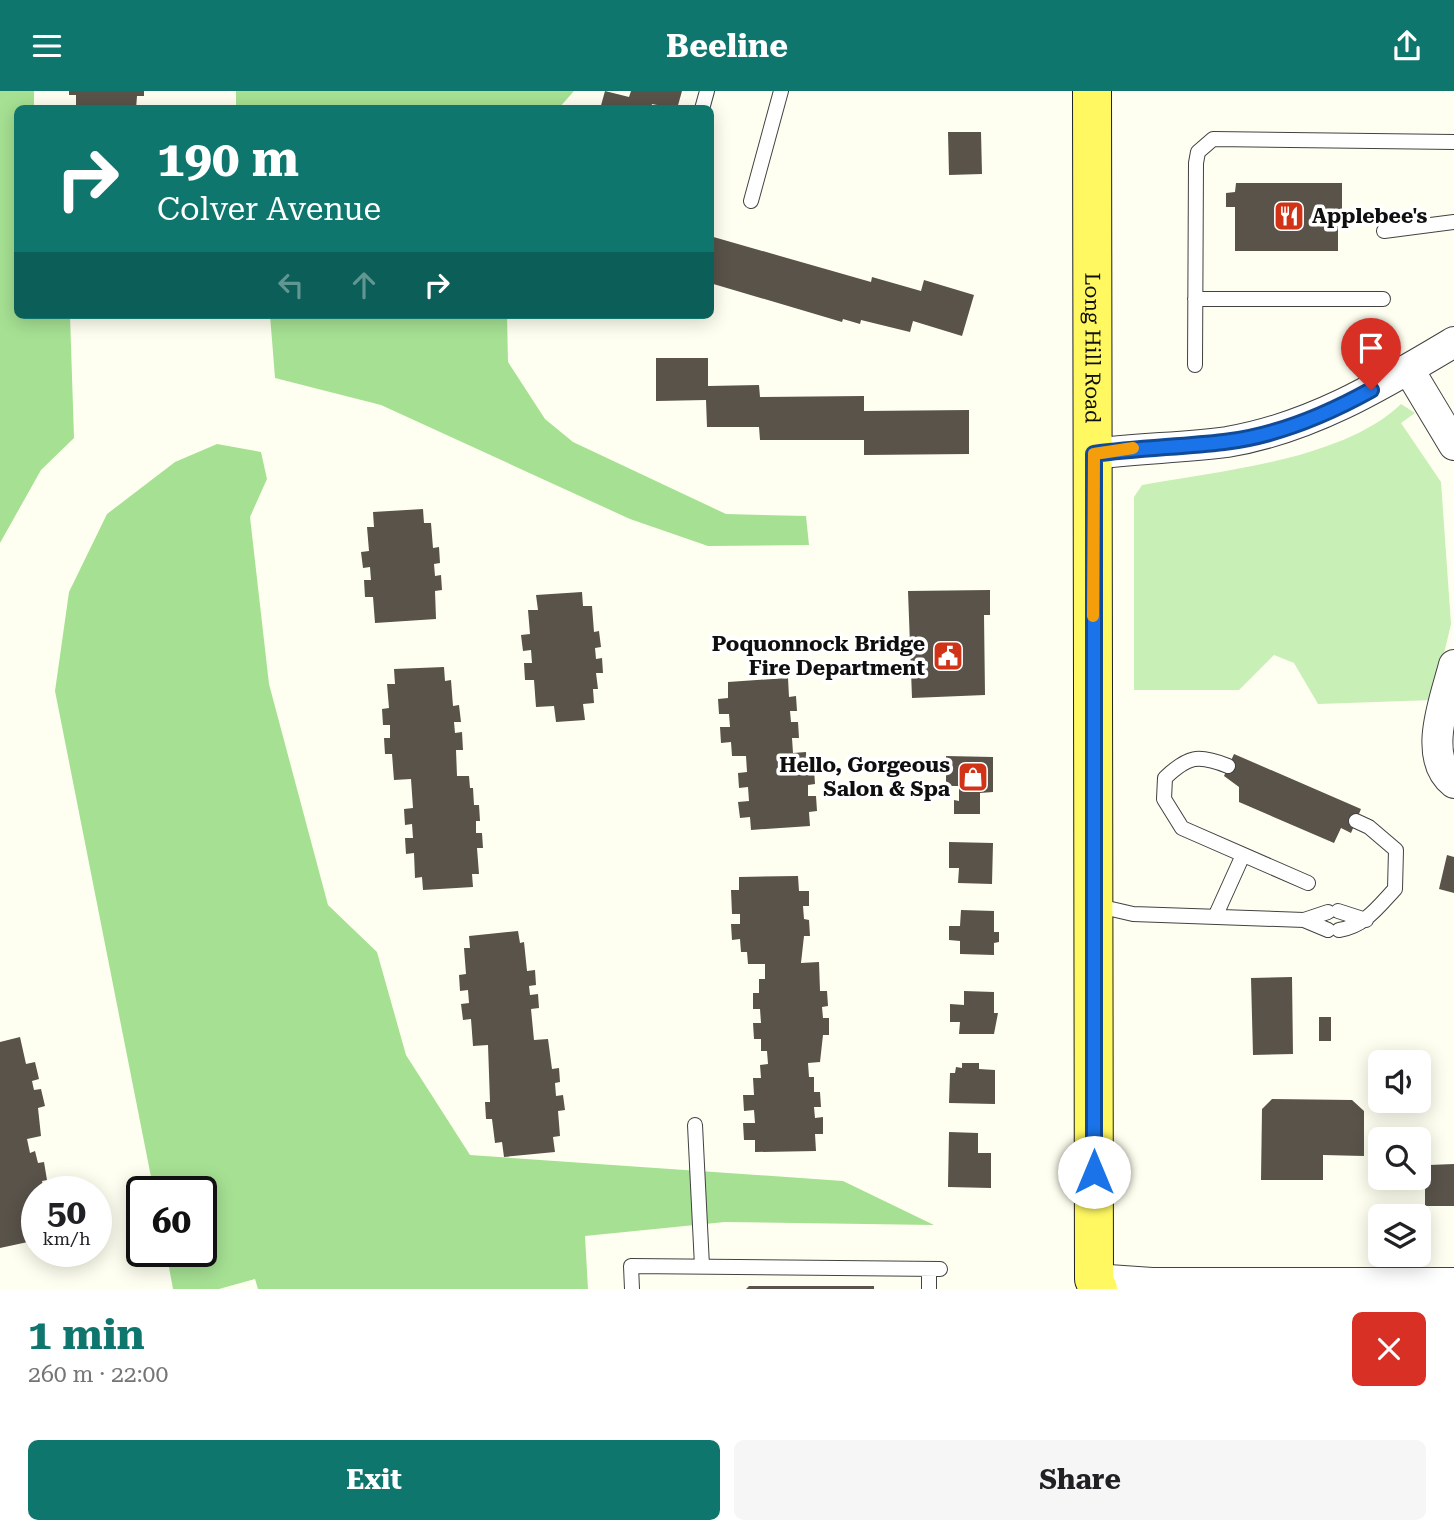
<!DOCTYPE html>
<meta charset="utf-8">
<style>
body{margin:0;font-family:"Roboto Serif",serif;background:#f6f6f6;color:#202124;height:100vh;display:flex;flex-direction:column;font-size:26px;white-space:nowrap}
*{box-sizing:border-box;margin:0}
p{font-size:23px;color:#757577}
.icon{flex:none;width:38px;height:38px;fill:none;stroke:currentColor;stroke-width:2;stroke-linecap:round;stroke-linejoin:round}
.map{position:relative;height:1198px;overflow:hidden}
.side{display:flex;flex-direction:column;background:#fff;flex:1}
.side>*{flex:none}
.hud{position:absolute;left:14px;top:14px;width:700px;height:214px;border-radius:10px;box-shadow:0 4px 18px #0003;background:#0f766e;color:#fff;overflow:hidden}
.buttons{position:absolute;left:1368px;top:959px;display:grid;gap:14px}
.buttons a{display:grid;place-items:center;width:63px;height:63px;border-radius:10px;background:#fff;box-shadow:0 4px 18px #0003;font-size:35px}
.speed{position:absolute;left:21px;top:1085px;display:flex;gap:14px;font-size:35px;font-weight:700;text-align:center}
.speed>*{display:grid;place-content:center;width:91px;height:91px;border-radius:50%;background:#fff;box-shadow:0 4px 18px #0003;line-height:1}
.speed small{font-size:18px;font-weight:400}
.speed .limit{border:4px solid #111;border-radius:10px;background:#fff;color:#111}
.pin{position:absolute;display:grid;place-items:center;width:60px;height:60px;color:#fff;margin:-72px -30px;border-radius:50% 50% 50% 0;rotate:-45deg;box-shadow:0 0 7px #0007}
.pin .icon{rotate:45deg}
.me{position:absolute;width:77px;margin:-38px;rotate:0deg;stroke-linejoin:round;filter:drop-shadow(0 0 5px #0008)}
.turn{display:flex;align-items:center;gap:24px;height:147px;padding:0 28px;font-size:32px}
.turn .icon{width:91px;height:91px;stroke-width:2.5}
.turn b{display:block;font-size:49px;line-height:60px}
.lanes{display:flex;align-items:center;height:66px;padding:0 28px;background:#0003;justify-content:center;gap:35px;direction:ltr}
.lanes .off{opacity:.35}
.round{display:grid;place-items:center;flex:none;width:74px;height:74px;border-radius:10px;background:#f6f6f6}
.summary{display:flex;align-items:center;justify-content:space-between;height:119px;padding:0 28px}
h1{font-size:42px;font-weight:700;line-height:52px;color:#0f766e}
.primary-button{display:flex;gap:14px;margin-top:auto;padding:14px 28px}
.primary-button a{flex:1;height:80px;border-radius:10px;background:#0f766e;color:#fff;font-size:28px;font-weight:700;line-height:80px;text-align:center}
.primary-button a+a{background:#f6f6f6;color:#202124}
header{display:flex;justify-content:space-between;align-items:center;height:91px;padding:0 28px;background:#0f766e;color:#fff;font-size:32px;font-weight:700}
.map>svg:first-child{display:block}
</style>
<header><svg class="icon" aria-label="menu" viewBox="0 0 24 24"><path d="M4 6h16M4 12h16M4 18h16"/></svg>Beeline<svg class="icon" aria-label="share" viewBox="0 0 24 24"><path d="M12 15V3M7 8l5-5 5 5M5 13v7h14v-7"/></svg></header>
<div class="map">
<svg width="1454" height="1198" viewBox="0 0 1454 1198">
<rect width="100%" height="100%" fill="#fffff1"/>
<path fill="#c8efb6" d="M1401,313L1415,322L1401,332L1441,391L1451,533L1433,609L1318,613L1294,572L1274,564L1239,599H1134V406L1142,394C1219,380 1343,369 1401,313Z"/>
<path fill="#a6e193" d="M0,0H34V17L18,18V224H70L74,347L41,379L0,452Z
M236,0H574L559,17L236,18Z
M270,224H507L508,271L545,328L573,351L726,423L806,425L809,454L708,455L630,428L381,314L275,287Z
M217,353L261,361L267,388L250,426L269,593L328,814L377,861L406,964L470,1064L843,1090L934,1134L725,1131L585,1145L588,1198H258L255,1188L219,1198H173L166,1160H201V1101H154L55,600L69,501L107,423L175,371Z"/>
<path fill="#59534a" d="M69,0H144V5H137L136,18H76V4H69Z
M605,0L629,6L631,0H682L677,18L652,13L651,18H600Z
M948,41H981L982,83L949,84Z
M1236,92H1342V133H1338V160H1235V116H1226V102L1235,101Z
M710,145L871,191L872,186L921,200L924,189L974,204L962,245L913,230L910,241L861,229L860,233L843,228L842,231L710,192Z
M656,267H708V295L759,294L760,306L864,305V320L969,319V363L864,364V349H760L759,336H707L706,309L656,310Z
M423,418L424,432H431L433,457L439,456L440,472L434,473L435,485L441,484L442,499L435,500L436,528L375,532L373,506H365L364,489H371L370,476L363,477L361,461L369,460L367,436H374L373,421Z
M990,499V524H984L985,604L912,607L908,500Z
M582,501L583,515H592L594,541L599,540L601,556L595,557L596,568L602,567L603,582H596L598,598H593L594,612L583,613L585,629L556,631L554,615L536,616L534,589H525L524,572H532L531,559L523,560L521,544L530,543L528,519H538L536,504Z
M444,576L445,590L451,589L453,615L459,614L461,631H454L455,642L462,641L463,659H456L457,685H469L470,697H473L474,714H479L480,730H476V742H482L483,757H477L479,783H472L473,796L423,799L422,786L415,787L414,762L406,763L405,747H413L412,733L405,734L404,718L413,717L411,688L394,689L392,663H385L384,647H390V634H383L382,618L389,617L387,593H395L394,578Z
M788,587L789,606L796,605L797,620H790L791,631H798L799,647H792L793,662L806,661L807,679L814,678L815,693L808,694V705H816L817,720L809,721L810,735L751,739L750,726L740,727L738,711L749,710L748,696L739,697L738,682L747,681L746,665H732L731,651L721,652L720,636H730L729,623H719L718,608L728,607V591Z
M1234,663L1361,718L1351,742L1341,737L1334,752L1239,711V696L1224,685Z
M946,665L993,666V701L980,702V723H954V709L959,710V695H946Z
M949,751L993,752L992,793L958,792L959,777H949Z
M1447,764L1454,766V802L1439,798Z
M798,785L799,800H809V815H803L804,828L809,829L810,845H804L801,872L819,871L820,900H827L828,915L822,916L823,927H829V944H823L820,971L808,972L809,986H814V1001H820L821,1016H814L815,1027L823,1026V1043H815L816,1060L755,1061V1049H744L743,1032H755L754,1019L744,1020L743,1004H754L753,987H761L760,974L768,973L767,960H761V948H754L753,932H761L760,918H753V902H759V888H765V873H748L747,861H741L740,848L732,849L731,833H740V823H732L731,799H739V786Z
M961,819L994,820V841H999V851L994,852V864L960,863V850L949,849V835H960Z
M518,840L520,852L524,851L527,880L535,879L536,894L529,895L530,904L538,903L539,917L531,918L534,949L548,948L552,978L559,977L560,991L555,992L556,1005L563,1004L565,1019L558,1020L560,1045L553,1046L555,1061L504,1066L502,1051L495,1052L492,1028H486L485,1011H490L488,954L473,955L471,928L463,929L461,913L469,912L468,899L460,900L459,884L466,883L464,857H470L469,845Z
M1292,886L1293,963L1253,964L1251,887Z
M964,900L994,901V922H998L994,943H959L960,931H950V913L964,914Z
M1319,926H1331V950H1319Z
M20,946L26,973L35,971L39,988L32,990L34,999L41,998L45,1015L38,1017L41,1045L27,1048L30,1062L35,1060L38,1072L44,1071L47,1089L42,1090L44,1099L50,1098L51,1101H37V1149L0,1157V951Z
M962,972H979V978L995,979V1013L949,1012L950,982H955L956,976L962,977Z
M1272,1008L1352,1009L1364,1020V1065L1323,1064V1089H1261L1262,1018Z
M949,1041L978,1042V1062H991V1097L948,1096Z
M1454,1073V1115H1425V1090H1429V1074Z
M749,1195H874V1198H746Z"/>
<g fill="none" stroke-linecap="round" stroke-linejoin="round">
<g stroke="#424242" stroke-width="16">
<path id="service" d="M702,18L707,0
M751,110L781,0
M1384,140L1454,131
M1195,208H1383
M1195,274L1196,72L1198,61L1213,48L1454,51
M1228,675C1198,663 1188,665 1165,687L1164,708L1182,737L1308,792
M1094,814L1133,823L1304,829L1328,839
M1338,820L1366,829
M1215,826L1243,764
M1304,829L1328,821
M1339,839C1365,835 1378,816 1395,798L1396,759L1369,736L1356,730
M695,1034L702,1175
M632,1198L631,1175L940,1178
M929,1198V1178"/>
</g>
<g stroke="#424242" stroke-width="32">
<path id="minor" d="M1409,279L1454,354
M1094,363C1138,357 1183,357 1227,351C1311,337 1382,294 1454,251
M1454,574C1446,606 1421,666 1454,692
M1094,1188L1152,1192H1454"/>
</g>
<g stroke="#202020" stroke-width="40">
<g id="primary">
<path id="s1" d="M1092,0L1094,1188L1098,1198"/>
</g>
</g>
<use href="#service" stroke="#fff" stroke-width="14"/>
<use href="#minor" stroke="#fff" stroke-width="30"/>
<use href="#primary" stroke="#fff861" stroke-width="38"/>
</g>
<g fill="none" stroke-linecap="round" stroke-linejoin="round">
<g stroke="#114b97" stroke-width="18">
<path id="route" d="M1094,1081V363C1137,357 1181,356 1224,351C1276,345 1326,324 1371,299"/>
</g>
<use href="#route" stroke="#1a73e8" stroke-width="12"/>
<path stroke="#f59e0b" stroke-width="12" d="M1093,525L1094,363L1133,357"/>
</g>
<defs>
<g id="restaurant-square" transform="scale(1.575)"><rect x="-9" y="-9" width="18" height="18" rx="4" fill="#d03316" stroke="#fff"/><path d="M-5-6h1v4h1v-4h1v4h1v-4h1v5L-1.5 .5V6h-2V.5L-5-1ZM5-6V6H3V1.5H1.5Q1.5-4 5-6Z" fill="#fff"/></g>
<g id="civic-square" transform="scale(1.575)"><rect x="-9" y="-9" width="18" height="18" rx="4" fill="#d03316" stroke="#fff"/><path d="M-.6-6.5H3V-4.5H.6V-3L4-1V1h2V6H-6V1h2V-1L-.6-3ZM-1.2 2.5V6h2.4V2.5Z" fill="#fff"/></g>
<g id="shop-square" transform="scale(1.575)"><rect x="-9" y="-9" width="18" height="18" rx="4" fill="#d03316" stroke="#fff"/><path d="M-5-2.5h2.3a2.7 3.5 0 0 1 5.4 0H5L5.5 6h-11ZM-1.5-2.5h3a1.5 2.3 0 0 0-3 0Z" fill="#fff"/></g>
</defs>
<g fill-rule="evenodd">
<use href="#restaurant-square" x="1289" y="125"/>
<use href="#civic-square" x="948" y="565"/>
<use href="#shop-square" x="973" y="686"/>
</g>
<g text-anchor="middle" stroke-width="7" stroke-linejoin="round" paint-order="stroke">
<g font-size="21" font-weight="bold" fill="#0f0f0f" stroke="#fff" text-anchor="end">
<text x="1312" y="132" text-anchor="start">Applebee's</text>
<text x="925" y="560">Poquonnock Bridge<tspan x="925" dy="24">Fire Department</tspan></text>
<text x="950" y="681">Hello, Gorgeous<tspan x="950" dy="24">Salon &amp; Spa</tspan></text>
</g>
<g font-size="21" fill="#0f0f0f" stroke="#fff">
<text dy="7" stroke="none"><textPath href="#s1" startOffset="257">Long Hill Road</textPath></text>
</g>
</g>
</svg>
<div class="buttons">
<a><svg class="icon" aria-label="sound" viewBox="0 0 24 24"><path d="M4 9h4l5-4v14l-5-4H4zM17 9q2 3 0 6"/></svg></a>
<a><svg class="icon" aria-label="search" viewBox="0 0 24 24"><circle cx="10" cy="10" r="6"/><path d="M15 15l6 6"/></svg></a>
<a><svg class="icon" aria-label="layers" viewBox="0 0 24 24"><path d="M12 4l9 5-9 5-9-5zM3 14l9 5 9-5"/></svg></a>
</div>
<div class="speed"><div>50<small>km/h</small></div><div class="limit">60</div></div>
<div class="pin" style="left:1371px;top:299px;background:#d93025"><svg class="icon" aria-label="arrive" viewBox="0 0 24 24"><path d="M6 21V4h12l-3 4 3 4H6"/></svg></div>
<svg class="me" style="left:1094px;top:1081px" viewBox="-20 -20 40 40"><circle r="19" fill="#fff"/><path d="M0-13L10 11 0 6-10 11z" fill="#1a73e8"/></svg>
<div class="hud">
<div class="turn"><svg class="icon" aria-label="right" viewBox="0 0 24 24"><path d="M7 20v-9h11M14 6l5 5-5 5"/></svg><div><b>190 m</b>Colver Avenue</div></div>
<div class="lanes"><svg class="icon off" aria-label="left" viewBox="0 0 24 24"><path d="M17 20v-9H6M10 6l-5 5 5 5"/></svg><svg class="icon off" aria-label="ahead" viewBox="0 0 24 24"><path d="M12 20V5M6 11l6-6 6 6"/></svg><svg class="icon" aria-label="right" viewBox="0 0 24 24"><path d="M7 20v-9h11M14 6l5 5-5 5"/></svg></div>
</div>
</div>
<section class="side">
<div class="summary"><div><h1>1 min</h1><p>260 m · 22:00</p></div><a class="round" style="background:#d93025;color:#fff"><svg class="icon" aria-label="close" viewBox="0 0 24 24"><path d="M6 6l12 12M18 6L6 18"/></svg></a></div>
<div class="primary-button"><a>Exit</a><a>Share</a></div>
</section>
